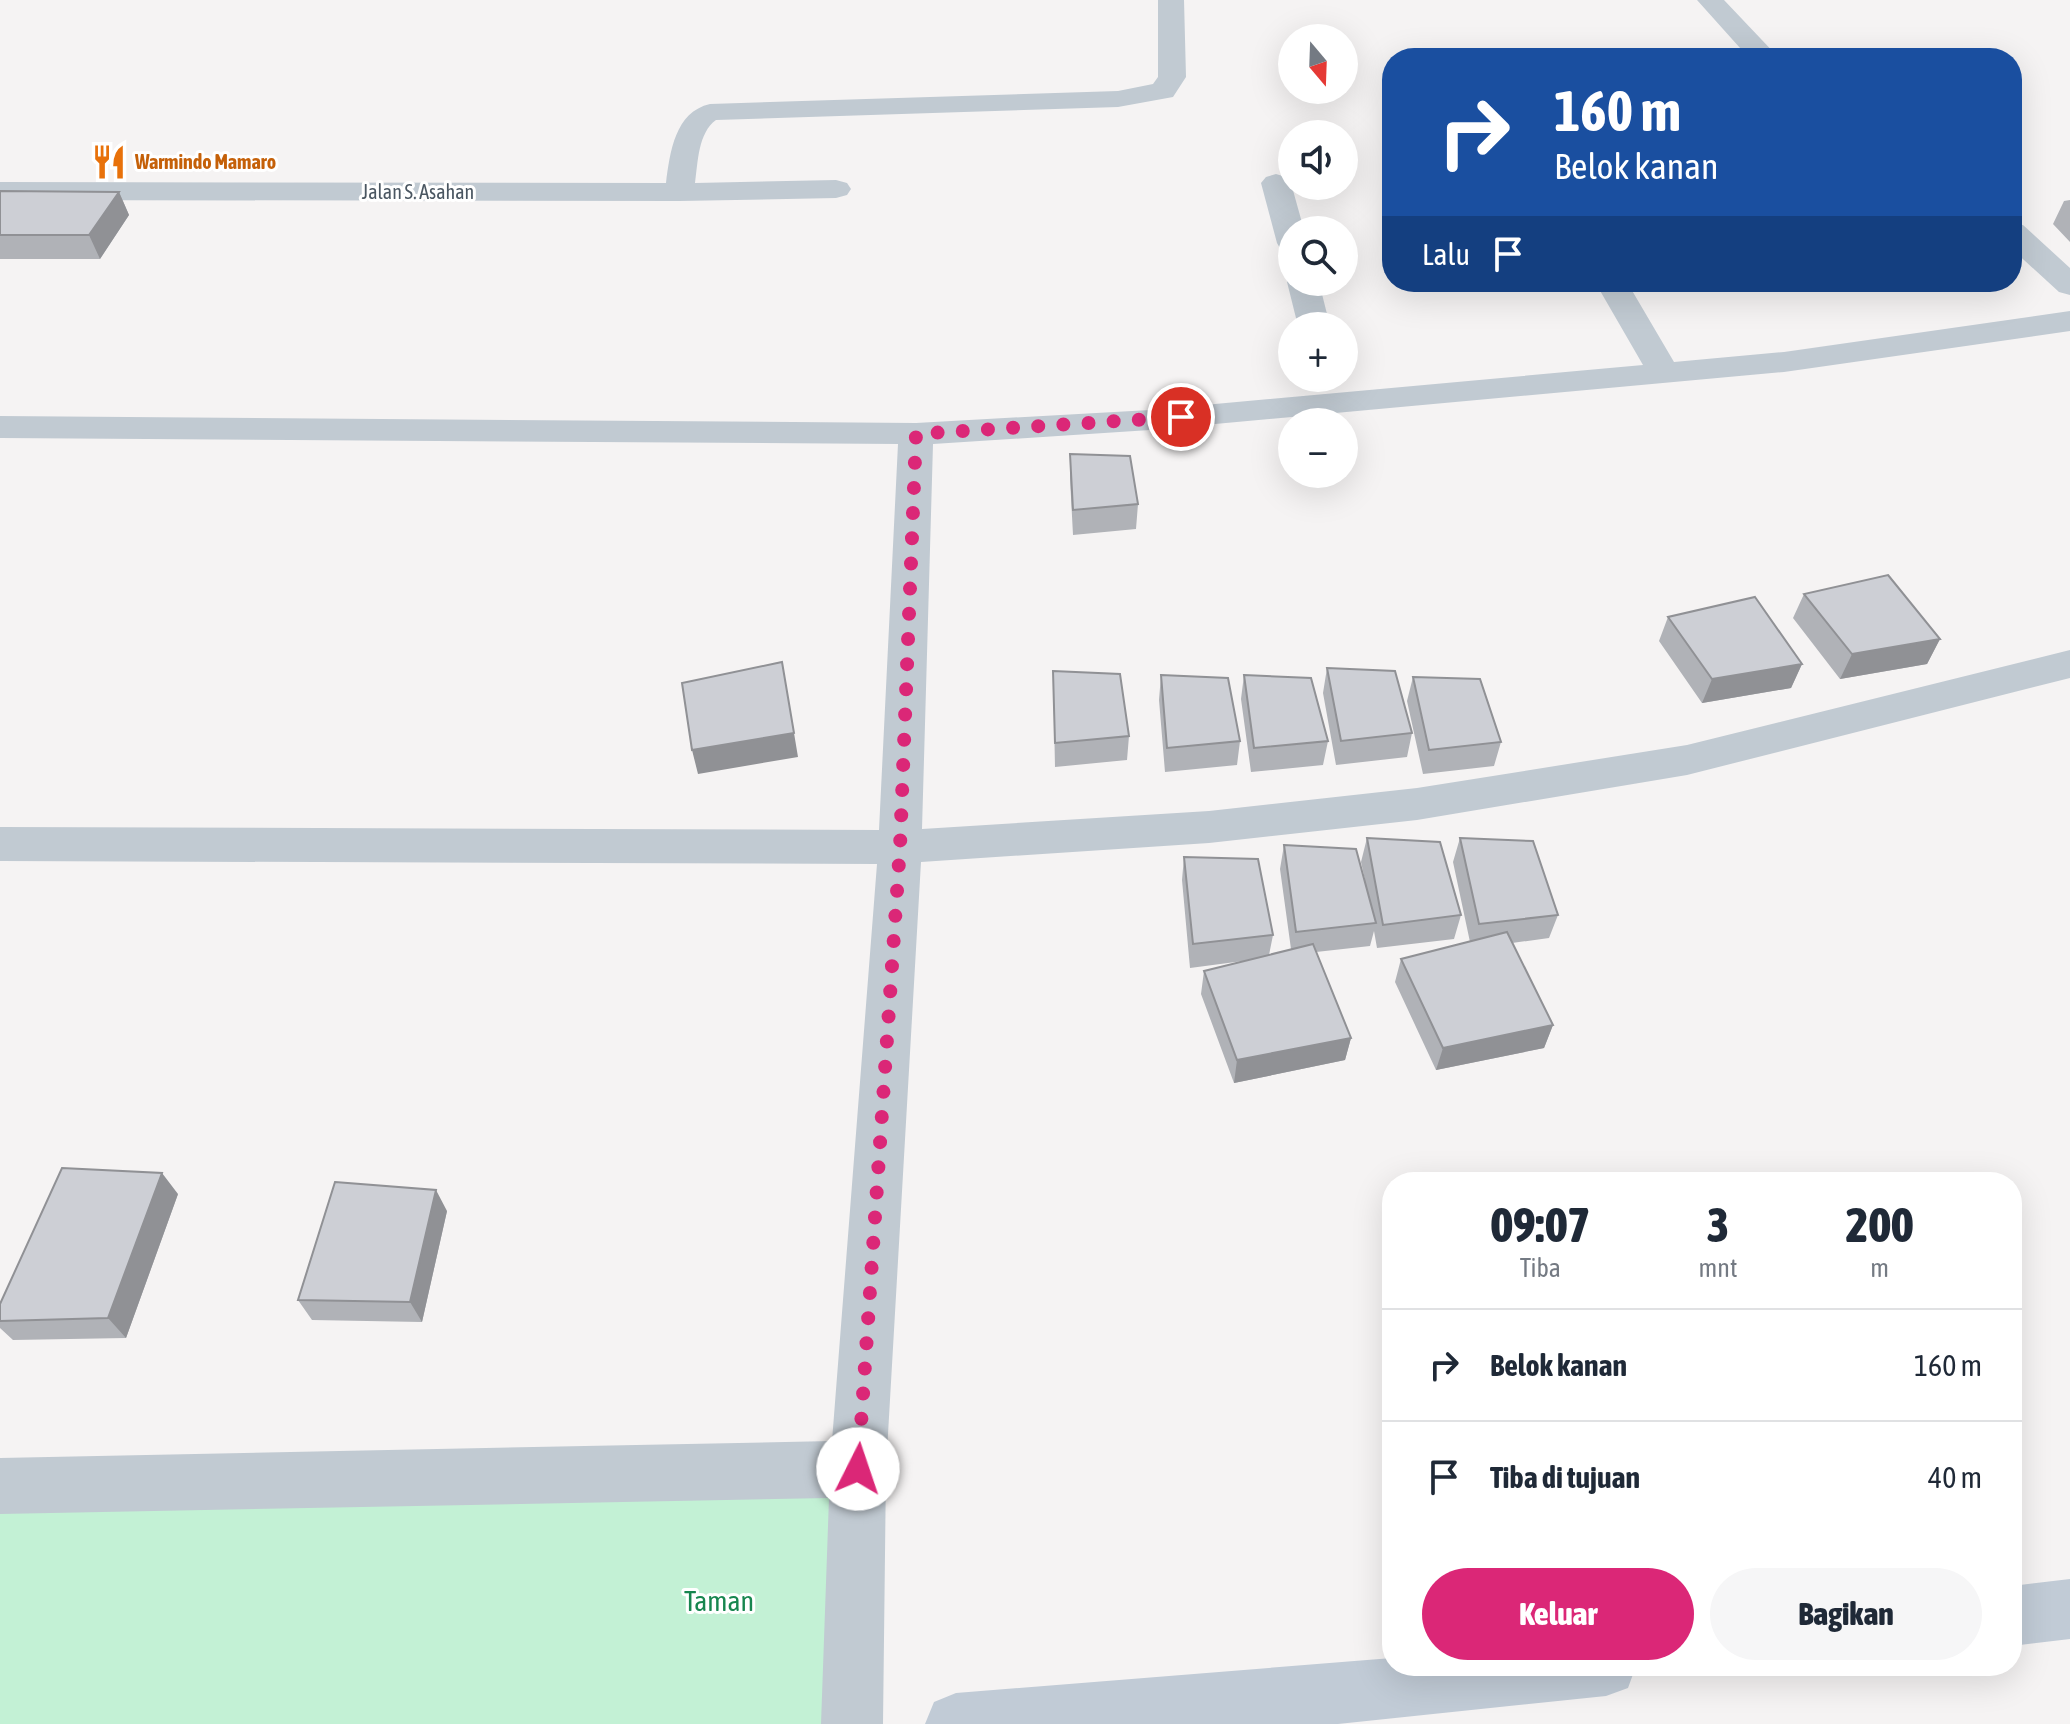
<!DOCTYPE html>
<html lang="id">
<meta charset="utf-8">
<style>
body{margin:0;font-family:"Asap Condensed",sans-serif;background:#f6f6f7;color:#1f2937;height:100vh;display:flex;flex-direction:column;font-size:30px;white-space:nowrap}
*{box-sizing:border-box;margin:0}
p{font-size:26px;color:#747a83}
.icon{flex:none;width:44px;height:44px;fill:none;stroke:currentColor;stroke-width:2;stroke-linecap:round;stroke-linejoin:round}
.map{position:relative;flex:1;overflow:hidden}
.side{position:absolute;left:1382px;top:1172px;width:640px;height:504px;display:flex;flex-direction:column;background:#fff;border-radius:32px;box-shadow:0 8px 32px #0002}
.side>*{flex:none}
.banner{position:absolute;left:1382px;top:48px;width:640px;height:244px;border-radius:32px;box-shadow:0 8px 32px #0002;background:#1a4fa0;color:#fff;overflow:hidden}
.needle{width:52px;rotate:161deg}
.fabs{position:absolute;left:1278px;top:24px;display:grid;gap:16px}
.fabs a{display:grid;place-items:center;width:80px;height:80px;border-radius:50%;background:#fff;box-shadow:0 8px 32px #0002;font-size:40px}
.pin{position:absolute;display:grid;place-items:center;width:68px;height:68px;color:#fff;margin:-34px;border:4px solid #fff;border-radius:50%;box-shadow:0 2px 8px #0007}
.me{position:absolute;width:88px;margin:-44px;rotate:4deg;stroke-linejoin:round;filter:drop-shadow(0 0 6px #0008)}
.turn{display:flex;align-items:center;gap:28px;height:168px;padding:0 40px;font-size:36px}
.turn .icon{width:104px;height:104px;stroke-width:2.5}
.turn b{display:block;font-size:56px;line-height:68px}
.then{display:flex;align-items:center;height:76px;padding:0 40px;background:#0003;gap:16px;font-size:30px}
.eta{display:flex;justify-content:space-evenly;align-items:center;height:136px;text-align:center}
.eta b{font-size:48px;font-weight:800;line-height:56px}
.primary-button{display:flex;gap:16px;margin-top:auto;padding:16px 40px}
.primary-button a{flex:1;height:92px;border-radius:48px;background:#db2777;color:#fff;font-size:32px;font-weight:800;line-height:92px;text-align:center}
.primary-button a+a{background:#f6f6f7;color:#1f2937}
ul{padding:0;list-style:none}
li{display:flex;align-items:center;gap:24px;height:112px;padding:0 40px;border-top:2px solid #e0e1e3}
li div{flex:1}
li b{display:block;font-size:30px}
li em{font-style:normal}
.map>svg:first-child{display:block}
</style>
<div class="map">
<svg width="2070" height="1724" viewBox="0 0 2070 1724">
<rect width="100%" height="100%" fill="#f5f3f3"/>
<path fill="#c3f1d5" d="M850,1475L846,1724H0V1494Z"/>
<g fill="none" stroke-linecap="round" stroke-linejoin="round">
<path fill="#c1cad2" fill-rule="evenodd" d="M1158,0H1184L1186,77L1173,97L1118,107L716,120C698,133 698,162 695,183L836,180L847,183L851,189L847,195L836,198L679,201L0,200V182L666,183C670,152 675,112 710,104L1118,91L1153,84L1158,77Z
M1697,0H1724L1779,58H1749Z
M1276,174L1286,177L1291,183L1304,230H1292V252L1281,250L1277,243L1261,183L1266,177Z
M2012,223L2023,225L2070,268V295L2059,292L2012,249Z
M1292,275V282H1319L1330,326H1298L1287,282Z
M1595,282H1627L1674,362L1784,352L2070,311V331L1784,372L1150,430L933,444L922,829L1209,811L1417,788L1687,745L2070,650V678L1687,775L1417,820L1209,843L921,862L886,1469L883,1724H821L829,1498L0,1514V1458L832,1441L877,864L0,861V827L879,830L898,444L0,438V416L916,423L1150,410L1643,365Z"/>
<path fill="#c1cbd6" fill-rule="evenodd" d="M2070,1579V1639L2012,1646V1586Z
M1392,1658V1666H1636L1628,1688L1606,1696L1338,1724H925L934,1702L956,1693Z"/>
</g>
<path fill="#b0b2b7" d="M0,191L119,192L129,215L100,259H0Z
M2070,200V242L2053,224L2064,201Z
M1070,454L1138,504L1136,529L1073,535L1070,478Z
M1804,594L1940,639L1927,664L1840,679L1793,618Z
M1668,617L1802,664L1791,688L1702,703L1659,641Z
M1327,668L1412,733L1407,757L1336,765L1323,693Z
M1053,671L1129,736L1127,760L1055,767Z
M1161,675L1240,741L1237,765L1165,772L1159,700Z
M1244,675L1328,741L1323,765L1251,772L1241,699Z
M1413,677L1501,742L1494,766L1423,774L1407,701Z
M1367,838L1461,915L1454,939L1377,948L1374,931L1370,946L1316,952L1351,1038L1345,1060L1234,1083L1201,994L1204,971L1243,961L1190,968L1182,880L1184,857L1273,935L1269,955L1291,949L1280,869L1284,845L1365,880L1361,862Z
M1460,838L1558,915L1549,938L1512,943L1553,1025L1544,1048L1436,1070L1395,982L1401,959L1470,942L1453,862Z
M178,1194L126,1338L13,1340L0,1328V1304Z
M447,1211L422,1322L312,1320L298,1300Z"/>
<path fill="#909195" d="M119,192L129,215L100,259L89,235Z
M1940,639L1927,664L1840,679L1852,654Z
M1802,664L1791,688L1702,703L1712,679Z
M794,733L798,757L698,774L692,750Z
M1553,1025L1544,1048L1436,1070L1443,1048Z
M1351,1038L1345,1060L1234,1083L1237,1060Z
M162,1173L178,1194L126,1338L108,1318Z
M436,1190L447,1211L422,1322L410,1302Z"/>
<path fill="#cdcfd5" stroke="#909195" stroke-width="2" d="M0,191L119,192L89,235H0Z
M1070,454L1130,456L1138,504L1073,510Z
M1888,575L1940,639L1852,654L1804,594Z
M1755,597L1802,664L1712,679L1668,617Z
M782,662L794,733L692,750L682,683Z
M1327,668L1395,671L1412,733L1341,741Z
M1053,671L1120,674L1129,736L1055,743Z
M1161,675L1228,678L1240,741L1167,748Z
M1244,675L1311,678L1328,741L1254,748Z
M1413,677L1480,679L1501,742L1429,750Z
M1367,838L1440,842L1461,915L1383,925Z
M1460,838L1533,841L1558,915L1479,924Z
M1284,845L1356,849L1376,923L1296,932Z
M1184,857L1258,859L1273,935L1193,944Z
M1507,932L1553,1025L1443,1048L1401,959Z
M1313,944L1351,1038L1237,1060L1204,971Z
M62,1168L162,1173L108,1318L0,1321V1304Z
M335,1182L436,1190L410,1302L298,1300Z"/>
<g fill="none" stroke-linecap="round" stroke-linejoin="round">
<path stroke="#db2777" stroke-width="14" stroke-dasharray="0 25.2" d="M858,1469L900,847L916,434L1181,417"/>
</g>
<defs>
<g id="restaurant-bare" transform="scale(2.76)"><path d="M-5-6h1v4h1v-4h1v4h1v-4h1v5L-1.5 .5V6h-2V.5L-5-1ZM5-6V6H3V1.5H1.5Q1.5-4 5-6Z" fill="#e8710a" stroke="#fff" stroke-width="2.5" paint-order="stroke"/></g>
</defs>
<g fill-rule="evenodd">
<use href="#restaurant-bare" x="109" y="162"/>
</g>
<g text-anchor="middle" stroke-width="6" stroke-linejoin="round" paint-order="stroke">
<g font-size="20" font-weight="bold" fill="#c56008" stroke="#fff" text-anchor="start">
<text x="135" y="169">Warmindo Mamaro</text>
</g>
<g font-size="20" fill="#4a5661" stroke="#fff">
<text x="418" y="199">Jalan S. Asahan</text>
</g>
<g font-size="28" fill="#17864f" stroke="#fff">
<text x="719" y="1611">Taman</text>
</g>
</g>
</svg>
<div class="fabs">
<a><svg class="needle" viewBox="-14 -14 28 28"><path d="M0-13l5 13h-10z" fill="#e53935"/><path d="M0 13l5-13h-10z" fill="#747a83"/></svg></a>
<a><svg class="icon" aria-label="sound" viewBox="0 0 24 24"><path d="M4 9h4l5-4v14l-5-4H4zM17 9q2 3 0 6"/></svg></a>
<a><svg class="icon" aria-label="search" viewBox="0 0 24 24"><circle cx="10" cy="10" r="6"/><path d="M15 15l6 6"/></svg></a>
<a>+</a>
<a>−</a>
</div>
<div class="pin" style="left:1181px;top:417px;background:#d93025"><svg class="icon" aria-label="arrive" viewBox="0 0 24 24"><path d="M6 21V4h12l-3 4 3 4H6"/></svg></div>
<svg class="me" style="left:858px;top:1469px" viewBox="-20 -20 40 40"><circle r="19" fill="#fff"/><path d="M0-13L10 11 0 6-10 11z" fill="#db2777"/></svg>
<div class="banner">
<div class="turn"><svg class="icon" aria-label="right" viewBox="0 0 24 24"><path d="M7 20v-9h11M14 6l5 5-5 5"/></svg><div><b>160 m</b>Belok kanan</div></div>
<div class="then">Lalu<svg class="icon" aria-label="arrive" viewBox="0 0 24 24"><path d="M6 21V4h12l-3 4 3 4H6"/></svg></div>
</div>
<section class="side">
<div class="eta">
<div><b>09:07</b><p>Tiba</p></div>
<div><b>3</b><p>mnt</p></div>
<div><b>200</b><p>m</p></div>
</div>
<ul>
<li><svg class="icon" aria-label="right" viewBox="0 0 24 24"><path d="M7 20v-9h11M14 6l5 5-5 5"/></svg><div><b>Belok kanan</b></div><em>160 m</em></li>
<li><svg class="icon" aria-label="arrive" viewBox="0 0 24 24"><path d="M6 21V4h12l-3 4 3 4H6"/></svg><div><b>Tiba di tujuan</b></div><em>40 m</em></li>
</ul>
<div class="primary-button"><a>Keluar</a><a>Bagikan</a></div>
</section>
</div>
